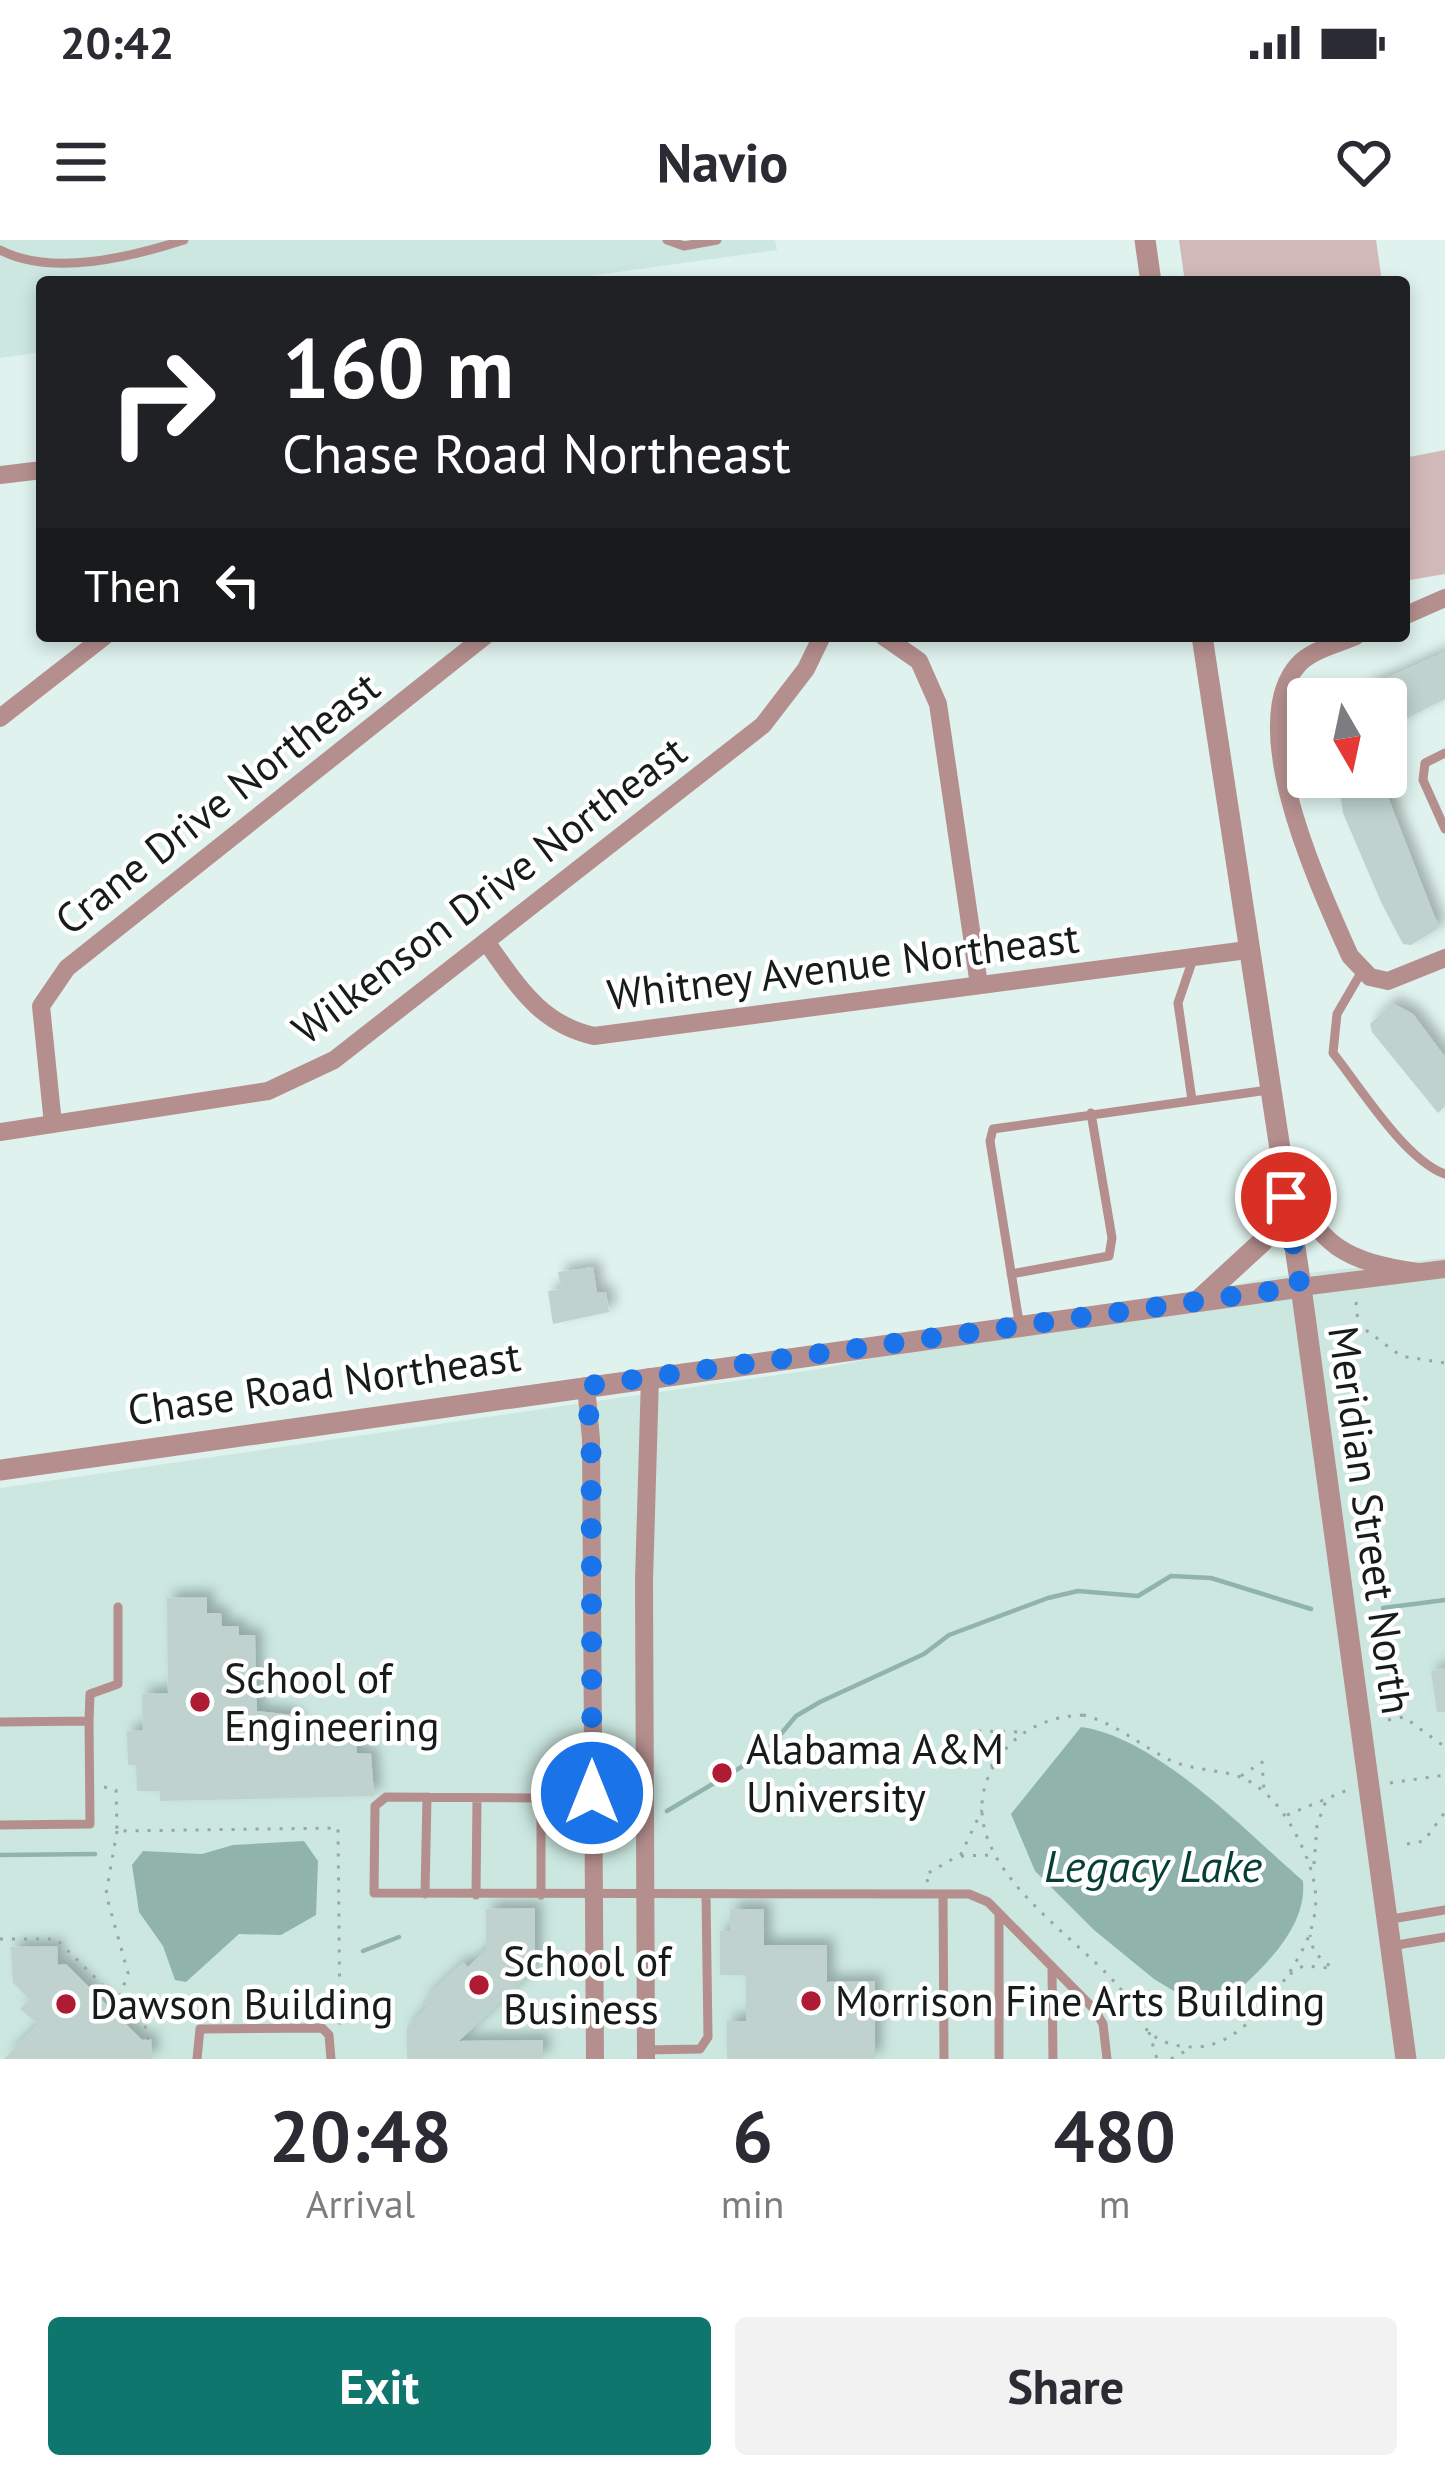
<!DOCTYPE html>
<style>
body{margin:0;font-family:"PT Sans",sans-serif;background:#f2f2f3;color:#2b2b33;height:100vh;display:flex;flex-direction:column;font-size:45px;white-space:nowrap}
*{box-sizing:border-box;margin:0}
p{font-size:39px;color:#7c7c81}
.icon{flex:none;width:66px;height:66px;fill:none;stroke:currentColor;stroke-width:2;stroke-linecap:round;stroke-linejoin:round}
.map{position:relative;height:1819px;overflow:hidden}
.details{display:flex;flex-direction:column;background:#fff;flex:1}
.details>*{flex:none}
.banner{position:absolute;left:36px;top:36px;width:1374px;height:366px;border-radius:12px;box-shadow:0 6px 18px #0003;background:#202124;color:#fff;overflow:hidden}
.needle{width:78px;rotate:171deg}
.buttons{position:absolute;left:1287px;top:438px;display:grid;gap:24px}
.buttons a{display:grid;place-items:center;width:120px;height:120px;border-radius:12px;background:#fff;box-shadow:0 6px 18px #0003;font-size:60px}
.pin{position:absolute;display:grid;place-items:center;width:102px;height:102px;color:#fff;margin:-51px;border:6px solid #fff;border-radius:50%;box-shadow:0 3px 12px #0007}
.me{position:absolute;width:132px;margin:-66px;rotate:0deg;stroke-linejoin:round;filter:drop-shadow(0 0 9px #0008)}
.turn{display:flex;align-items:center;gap:42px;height:252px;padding:0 48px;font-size:54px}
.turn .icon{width:156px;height:156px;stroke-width:2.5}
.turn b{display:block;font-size:84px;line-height:102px}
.then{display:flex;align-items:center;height:114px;padding:0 48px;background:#0003;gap:24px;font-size:45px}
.eta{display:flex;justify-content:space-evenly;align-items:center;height:204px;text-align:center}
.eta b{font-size:72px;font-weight:700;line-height:84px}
.button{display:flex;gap:24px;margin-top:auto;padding:24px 48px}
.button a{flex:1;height:138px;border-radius:12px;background:#0f766e;color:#fff;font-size:48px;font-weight:700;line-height:138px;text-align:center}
.button a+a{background:#f2f2f3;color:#2b2b33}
.status{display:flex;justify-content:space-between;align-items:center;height:84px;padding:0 60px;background:#fff;direction:ltr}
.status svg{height:33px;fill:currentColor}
header{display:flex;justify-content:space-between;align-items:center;height:156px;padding:0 48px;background:#fff;font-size:54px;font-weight:700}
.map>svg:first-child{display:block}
</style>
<div class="status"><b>20:42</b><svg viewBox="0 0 49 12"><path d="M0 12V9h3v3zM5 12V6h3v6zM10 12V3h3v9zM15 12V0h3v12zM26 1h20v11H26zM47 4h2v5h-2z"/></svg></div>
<header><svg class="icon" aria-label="menu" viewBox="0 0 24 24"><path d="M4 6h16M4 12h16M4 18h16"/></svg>Navio<svg class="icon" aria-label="heart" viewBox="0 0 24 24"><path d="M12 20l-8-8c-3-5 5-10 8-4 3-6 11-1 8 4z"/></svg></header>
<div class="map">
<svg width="1445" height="1819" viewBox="0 0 1445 1819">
<defs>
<filter id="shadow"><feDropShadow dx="7" dy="-7" stdDeviation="6" flood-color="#0004"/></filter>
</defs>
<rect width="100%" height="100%" fill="#dff2ed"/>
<path fill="#cbe7e0" d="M0,0H775L777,10L545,42H42V112L0,118Z
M1445,1018V1819H0V1248L825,1128L1273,1037Z"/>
<path fill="#d2b9b9" d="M1179,0H1376L1382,42H1185Z
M1445,210V334L1404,341V218Z"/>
<path fill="#90b4ab" d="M1081,1487C1158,1498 1244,1590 1303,1641C1308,1695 1249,1740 1212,1774L1154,1739L1094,1690L1035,1631L1011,1574Z
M304,1601L318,1621L316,1675L281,1695L239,1694L186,1742L175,1740L163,1706L139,1672L132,1625L143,1611L202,1614L233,1605Z"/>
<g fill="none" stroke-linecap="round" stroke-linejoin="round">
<path stroke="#90b4ab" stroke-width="4.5" d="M1383,1368L1445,1360
M667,1571L765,1513L796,1476L820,1462L924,1414L949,1395L1048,1358L1078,1351L1138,1356L1171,1336L1211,1338L1311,1369
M0,1615L95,1614
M363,1711L399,1697"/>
</g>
<path fill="#bfd2cd" filter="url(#shadow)" d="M1445,412V459L1386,489V459H1369L1364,448Z
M1359,537H1375L1387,555L1439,688L1411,705L1403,704L1382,664L1343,573L1339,545Z
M1392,763L1413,774L1445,817V866L1438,873L1372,792L1370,784Z
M593,1027L597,1053L606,1052L609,1072L553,1084L548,1051L561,1049L558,1032Z
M207,1357V1373H221L222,1386H239V1395H255L257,1471L293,1475L303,1500H356L357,1513L371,1514L374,1556L160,1561V1551H137L136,1525H128L127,1491L143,1490L142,1454L168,1453L167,1358Z
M1445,1428V1472H1437L1431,1431Z
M535,1668V1728L459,1801L543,1800V1819H407V1787L427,1767L422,1762L463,1722L468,1727L486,1709V1669Z
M730,1669H764V1705H827V1742L875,1741V1819H727V1781H746V1735H720V1691H730Z
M57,1706L58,1725L66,1724L142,1800L151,1799L152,1819H4L38,1784L20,1769L30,1760L13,1743L11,1707Z"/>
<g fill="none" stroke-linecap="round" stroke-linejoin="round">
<path stroke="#98a6a2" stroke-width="3" stroke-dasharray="3 9" stroke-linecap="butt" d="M1356,1062L1358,1083
M1332,1089L1359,1085L1401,1116L1445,1123
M1083,1475C1116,1483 1142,1507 1172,1521C1195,1531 1220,1529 1243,1538C1265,1548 1282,1569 1293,1589C1323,1644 1325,1678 1289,1733C1272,1760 1242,1797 1210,1805C1193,1809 1172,1807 1157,1798C1138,1787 1133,1762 1119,1747C1069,1688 936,1612 998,1519C1017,1490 1050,1476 1083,1475Z
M1388,1480L1404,1477L1445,1507
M992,1527L988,1505L973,1491L1022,1492
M1241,1536L1262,1522L1264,1551
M1390,1543L1445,1535
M104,1547L116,1550L117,1591L338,1588L340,1787
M1287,1575L1350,1549
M117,1591L106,1654L128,1733L119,1759
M1407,1604L1424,1601L1445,1572
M961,1616L992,1615
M1314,1624L1317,1585L1327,1558
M928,1642L925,1635L961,1614L982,1570
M0,1699H56L147,1789L148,1800
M1290,1734L1303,1726L1332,1728L1314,1712L1310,1695
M1149,1792L1157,1819
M1171,1819L1191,1808"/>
<path stroke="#b48f8e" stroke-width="9" d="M667,0L684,6L717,0
M0,10C52,37 131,17 184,0
M1445,513L1425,523L1423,540L1445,589
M1362,731L1337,774L1333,813C1360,847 1405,920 1445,934
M1192,860L1178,763L1193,719
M1011,1034L1109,1016L1112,998L1091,873
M1020,1088L990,901L993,889L1268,850
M89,1481L90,1454L118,1444V1367
M0,1482L89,1481L90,1584L0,1585
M425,1654L427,1557
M943,1654L944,1819
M476,1655L477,1558
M541,1655V1565L536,1558L386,1557L375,1566L374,1653L969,1654L988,1662L1095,1770L1103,1784L1107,1819
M999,1674V1819
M1386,1680L1445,1670
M1391,1706L1445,1697
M1052,1728L1053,1819
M646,1810L700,1809L708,1797L706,1656
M197,1819L200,1789L322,1788L329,1795L331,1819"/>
<path stroke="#b48f8e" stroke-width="18" d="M0,235L42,230
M1404,376L1445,358
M883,396L919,421L938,464L979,745
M1356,396C1338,404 1311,410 1298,425C1243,487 1321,650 1350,716L1370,737L1388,741L1445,718
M0,478L105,396
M487,703C518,746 540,784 594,796L1247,710
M53,884L41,766L67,728L485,396
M0,892L268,851L334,820L763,485L806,429L822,396
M1289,940C1320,1007 1345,1021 1417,1032
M1301,1047L1445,1029
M586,1146L591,1199L595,1819
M646,1819L644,1341L650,1137"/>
<path stroke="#b48f8e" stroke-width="21" d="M1145,0L1151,42
M1202,396L1301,1047L1406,1819
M1200,1059L1262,1002L1278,947
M0,1230L1301,1047"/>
</g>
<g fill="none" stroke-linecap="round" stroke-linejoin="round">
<path stroke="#1a73e8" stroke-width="21" stroke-dasharray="0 37.8" d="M592,1553L591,1198L586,1146L1300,1047L1286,957"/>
</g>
<g fill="#af1b33" stroke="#fff" stroke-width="4.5">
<circle cx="200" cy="1462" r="12"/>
<circle cx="722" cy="1533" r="12"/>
<circle cx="479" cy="1745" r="12"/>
<circle cx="811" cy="1761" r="12"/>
<circle cx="66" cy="1764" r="12"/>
</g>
<g text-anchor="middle" stroke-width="9" stroke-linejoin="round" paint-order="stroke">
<g font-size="42" fill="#161c1b" stroke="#fff">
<text transform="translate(217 563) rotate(-38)" y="15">Crane Drive Northeast</text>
<text transform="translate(489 650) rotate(-37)" y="15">Wilkenson Drive Northeast</text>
<text transform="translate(843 726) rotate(-7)" y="15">Whitney Avenue Northeast</text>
<text transform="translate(324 1143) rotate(-8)" y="15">Chase Road Northeast</text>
<text transform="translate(1370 1280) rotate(82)" y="15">Meridian Street North</text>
</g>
<g font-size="42" fill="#161c1b" stroke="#fff" text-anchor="start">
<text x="224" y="1453">School of<tspan x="224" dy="48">Engineering</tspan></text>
<text x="746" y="1524">Alabama A&amp;M<tspan x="746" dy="48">University</tspan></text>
<text x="503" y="1736">School of<tspan x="503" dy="48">Business</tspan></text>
<text x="835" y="1776">Morrison Fine Arts Building</text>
<text x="90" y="1779">Dawson Building</text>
</g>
<g font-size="45" font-style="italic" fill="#073f35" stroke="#fff">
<text x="1153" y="1642">Legacy Lake</text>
</g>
</g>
</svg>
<div class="buttons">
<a><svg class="needle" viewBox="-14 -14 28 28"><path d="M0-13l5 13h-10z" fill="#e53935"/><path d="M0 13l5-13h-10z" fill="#7c7c81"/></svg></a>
</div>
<div class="pin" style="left:1286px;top:957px;background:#d93025"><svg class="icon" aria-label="arrive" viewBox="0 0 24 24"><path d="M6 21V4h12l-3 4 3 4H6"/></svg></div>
<svg class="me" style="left:592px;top:1553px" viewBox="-20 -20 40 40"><circle r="17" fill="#1a73e8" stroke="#fff" stroke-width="3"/><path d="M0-11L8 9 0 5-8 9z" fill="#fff"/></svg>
<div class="banner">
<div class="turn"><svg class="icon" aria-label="right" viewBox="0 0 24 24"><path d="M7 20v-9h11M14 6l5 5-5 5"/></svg><div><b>160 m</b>Chase Road Northeast</div></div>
<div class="then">Then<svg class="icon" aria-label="left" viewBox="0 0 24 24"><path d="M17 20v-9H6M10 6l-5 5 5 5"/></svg></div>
</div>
</div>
<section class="details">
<div class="eta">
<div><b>20:48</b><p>Arrival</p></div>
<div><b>6</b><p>min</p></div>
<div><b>480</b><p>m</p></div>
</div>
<div class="button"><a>Exit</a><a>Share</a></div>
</section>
